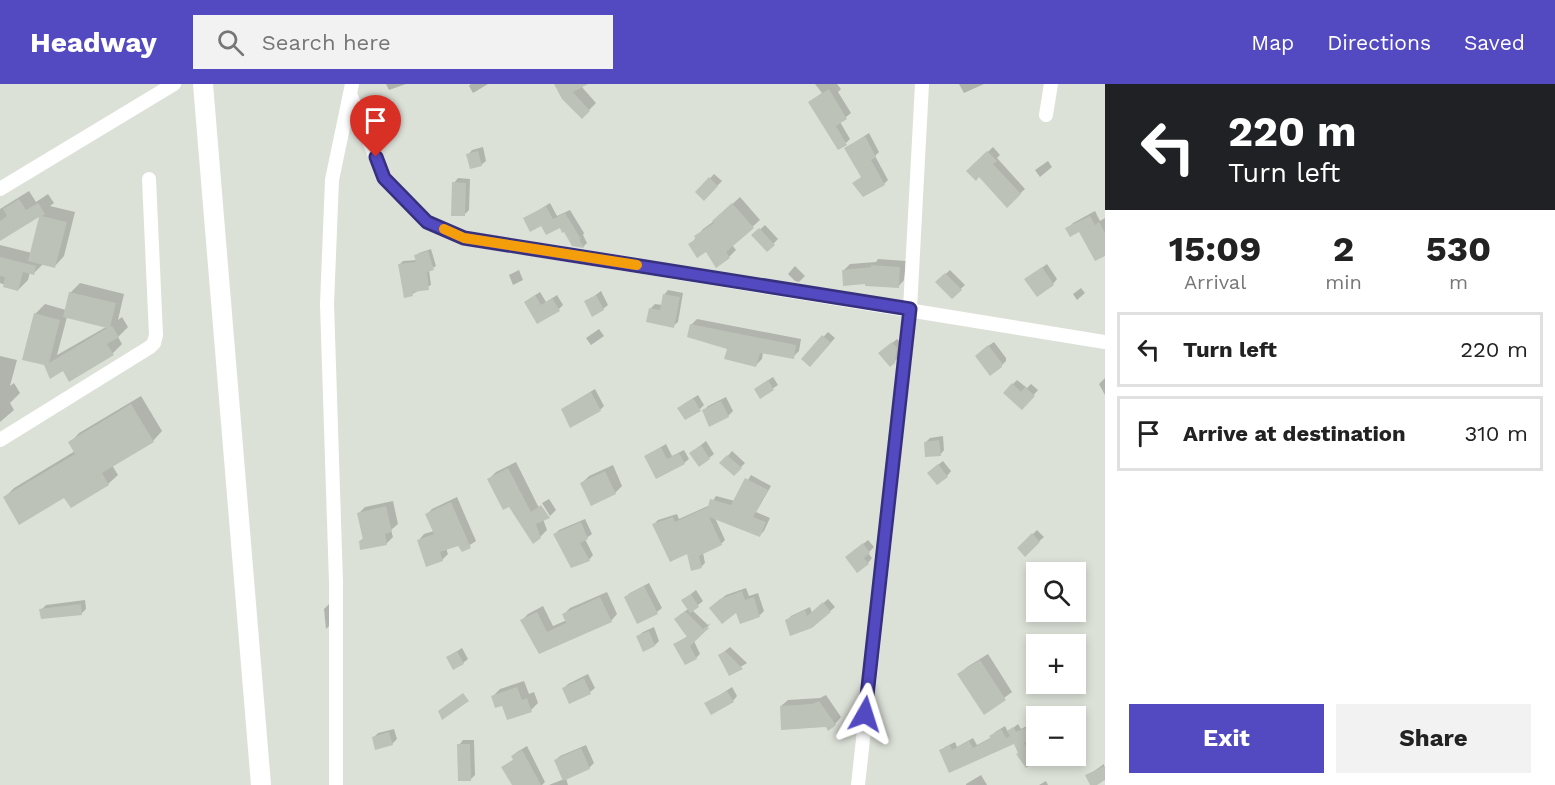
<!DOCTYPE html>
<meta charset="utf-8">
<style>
body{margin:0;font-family:"Work Sans",sans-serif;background:#f2f2f2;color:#222;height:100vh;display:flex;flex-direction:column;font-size:22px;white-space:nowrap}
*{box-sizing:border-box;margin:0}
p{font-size:20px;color:#767676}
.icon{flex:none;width:33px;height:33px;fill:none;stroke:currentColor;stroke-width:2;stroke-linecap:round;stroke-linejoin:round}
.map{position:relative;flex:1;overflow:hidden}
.sheet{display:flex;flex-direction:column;background:#fff;width:450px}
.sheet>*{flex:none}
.hud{background:#202124;color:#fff;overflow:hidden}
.fabs{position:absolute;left:1026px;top:478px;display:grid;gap:12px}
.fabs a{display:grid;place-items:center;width:60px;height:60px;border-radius:0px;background:#fff;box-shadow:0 3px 9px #0003;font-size:30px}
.pin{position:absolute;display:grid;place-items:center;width:51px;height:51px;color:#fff;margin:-62px -26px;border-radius:50% 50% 50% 0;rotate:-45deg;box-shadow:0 0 6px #0007}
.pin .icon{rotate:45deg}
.me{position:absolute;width:66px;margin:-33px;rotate:6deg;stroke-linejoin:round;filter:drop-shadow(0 0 4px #0008)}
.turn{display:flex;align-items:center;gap:21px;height:126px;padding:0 24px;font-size:27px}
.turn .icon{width:78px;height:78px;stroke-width:2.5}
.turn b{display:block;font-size:42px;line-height:51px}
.eta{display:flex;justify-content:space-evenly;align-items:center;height:102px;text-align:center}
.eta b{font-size:36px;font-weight:700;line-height:42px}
.button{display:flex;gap:12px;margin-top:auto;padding:12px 24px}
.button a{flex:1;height:69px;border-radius:0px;background:#534ac2;color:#fff;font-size:24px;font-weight:700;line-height:69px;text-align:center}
.button a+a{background:#f2f2f2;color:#222}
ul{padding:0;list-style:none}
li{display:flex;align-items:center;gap:18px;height:75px;margin:0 12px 9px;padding:0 12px;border:3px solid #e0e0e0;border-radius:0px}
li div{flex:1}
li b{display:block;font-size:22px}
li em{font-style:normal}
header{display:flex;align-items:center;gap:36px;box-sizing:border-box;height:84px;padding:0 30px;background:#534ac2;color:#fff}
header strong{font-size:28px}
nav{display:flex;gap:33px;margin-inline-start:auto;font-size:21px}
.search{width:420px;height:54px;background:#f2f2f2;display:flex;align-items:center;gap:15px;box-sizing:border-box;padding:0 21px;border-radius:0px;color:#767676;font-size:22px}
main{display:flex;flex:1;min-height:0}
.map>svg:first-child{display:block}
</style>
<header>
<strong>Headway</strong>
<div class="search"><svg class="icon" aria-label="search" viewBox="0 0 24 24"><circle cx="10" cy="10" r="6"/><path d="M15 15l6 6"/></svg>Search here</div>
<nav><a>Map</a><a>Directions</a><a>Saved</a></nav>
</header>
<main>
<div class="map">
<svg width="1105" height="701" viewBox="0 0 1105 701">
<rect width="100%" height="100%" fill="#dce1d8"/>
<path fill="#0003" fill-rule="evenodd" d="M386,0H406L389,6Z
M471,0H488L473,9L469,2Z
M555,0H585L581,2L596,19L582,33Z
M815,0H837L841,5L838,8L851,29L840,38L850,55L846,59L809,18L822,9Z
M959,0H984L964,9Z
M869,49L879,68L875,72L888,96L884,100L862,93L846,64Z
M483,63L486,77L481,81L468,71L472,66Z
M993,63L1000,71L997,74L1025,105L1007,122L979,91L968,87Z
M1048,77L1052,83L1040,93L1035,86Z
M714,90L722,97L704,115L697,108Z
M458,94L470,95L469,126L464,131L454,99Z
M29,107L36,118L48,110L54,119L50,122L75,128L64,172L55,182L44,179L34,189L30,188L28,196L18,206L0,199V161L32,169L41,130L0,155V125Z
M740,113L760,136L732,161L736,166L729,173L690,161L703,145L714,137Z
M550,119L557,132L570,126L584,149L583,151L587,159L583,163L561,142L542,140L525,135Z
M1095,127L1100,137L1105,134V170L1096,175L1080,146L1067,145L1073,139Z
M765,141L778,155L767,166L754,151Z
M431,165L436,182L429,186L431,201L412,210L400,180L403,177L417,176L416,172L419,169Z
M878,175L906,177L904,196L898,203L843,187L850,180L876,178Z
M1047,180L1057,195L1053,200L1026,195Z
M795,182L805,192L799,198L795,197L788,190Z
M519,186L523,196L513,201L509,191Z
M950,186L965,201L952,213L937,198Z
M80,199L124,210L118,236L122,233L128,243L118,253L122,260L113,269L63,285L51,293L35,230L45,220L66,226L70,209ZM67,233L106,243L57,271Z
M1081,204L1085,209L1077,216L1073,210Z
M668,206L683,209L678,238L673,242L650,225L655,220L662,221L664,211Z
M601,207L608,221L603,225L586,218Z
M540,208L546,218L557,211L563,221L559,225L525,218Z
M697,235L801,255L799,267L793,273L763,268L762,275L756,281L691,241Z
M599,245L604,252L591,261L586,254Z
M828,248L835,254L810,281L803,275Z
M897,255L901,259L899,273L894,278L885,265Z
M994,258L1006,274V277L1001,282L981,267Z
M0,272L17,276L10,302L14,299L20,309L10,319L14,326L0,338Z
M773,293L778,301L760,313L755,305Z
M1105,294V311L1099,300Z
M1017,296L1027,304L1031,300L1038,306L1022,324L1005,308Z
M595,305L604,322L600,326L562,325Z
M698,311L704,321L700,325L684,320Z
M141,312L162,347L153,357L112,381L118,391L108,400L65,412L4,414L14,404L75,367L70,359L79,349Z
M726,313L733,327L728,332L703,327L708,322Z
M943,352L944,366L940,371L926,358L930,354Z
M706,357L714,370L709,374L691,369Z
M666,360L672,372L684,366L689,375L684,379L646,372Z
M732,367L745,379L734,390L722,379Z
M943,377L951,387L947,392L934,384Z
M516,378L538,422L547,432H550L543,435L547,446L540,453L489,395L496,388Z
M613,381L622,402L615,409L582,399L589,392Z
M751,391L771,402L756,428L770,434L764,447L760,451L715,434L725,456L721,460L703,469L705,479L701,483L688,468L654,440L658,436L677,430L679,435L710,421L716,412L735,417Z
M457,413L476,457L462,466L459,460L446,464L448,470L442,476L419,456L424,450L434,447L427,430L432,425Z
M549,415L556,426L550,432L542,419Z
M393,417L398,440L391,446L393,453L386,460L360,457L364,454L359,429L365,423Z
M585,435L592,450L585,455L593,471L589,476L555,450L559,446Z
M1037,446L1044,453L1025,470L1019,464Z
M868,456L874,463L868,469L872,474L868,479L852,469Z
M649,499L662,524L657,528L625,513L630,509Z
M746,504L749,512L758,509L764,527L760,531L741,538L737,526L716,519L726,511Z
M696,506L703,517L692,526L708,541L711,539L694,557L700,570L696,574L675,560L688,552L680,531L688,525L682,517Z
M607,508L617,530L611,537L540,568L522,536L528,530L543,522L553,542L567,536L564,530L570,524Z
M828,515L835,523L812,543L787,537L791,532L810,523L812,529Z
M85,516L86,525L82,529L41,526L46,521Z
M329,520H331V540L326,545L324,525Z
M654,543L659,557L655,561L638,552L643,548Z
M730,563L747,579L729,590L720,571Z
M462,564L468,575L463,579L448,573Z
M988,570L1012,608L984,629L959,590L967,583Z
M588,590L595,604L590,608L564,604L568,600Z
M524,597L529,610L534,608L538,619L531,626L502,620L493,612L500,605Z
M732,603L737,612L733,617L706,620Z
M826,611L841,633L835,640L826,642L781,622L788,616L820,614Z
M1018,640L1021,645L1029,641L1034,651L1028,656L1036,672H1039L1035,676L1020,669L1015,658L950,687L941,667L945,663L955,658L957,663L973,654L977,661L992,653L995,648L1005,642L1008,648Z
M394,645L397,655L392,660L373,654L378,649Z
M463,656H474L475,691L470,696L459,661Z
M586,661L594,679L589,684L566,694L568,701H549L564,695L556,676L560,672Z
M527,662L545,698L542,701H522L514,686L503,683L514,675L512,672L517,668Z
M1104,680L1105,695L1092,701L1087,692Z
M981,691L987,701H966V700Z
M1046,697L1048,701H1039Z"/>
<path fill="#bdc2b8" d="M554,0H588L573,8L590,27L582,35L562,15Z
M829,5L847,35L836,42L847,61L838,66L808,18Z
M865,52L876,73L871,76L885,101L863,113L852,99L861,93L844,64Z
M478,67L482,82L470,85L466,70Z
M987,67L997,77L993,80L1021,110L1007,124L979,93L976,97L966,87Z
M709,93L718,102L704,117L695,108Z
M452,98L466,99L465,132H451Z
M19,115L26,126L38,119L45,130L42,132L67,138L55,184L28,177L39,133L0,157V137L7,132L3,125Z
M732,119L754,144L726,168L730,174L716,184L706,168L697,174L688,160L696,155L694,152L714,139L712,137Z
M546,122L553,135L565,129L581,155H579L584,164L572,162L564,148L562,149L560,144L546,151L541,142L530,148L523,134Z
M1090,132L1095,141L1099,138L1105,149V172L1095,177L1079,148L1070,153L1065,144Z
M759,144L775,161L767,168L751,151Z
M428,167L434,186L427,188L429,206L412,208L413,212L404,214L398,180L416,178L414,171Z
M0,173L36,182L34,191L23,188L18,207L3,203L5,193L0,192Z
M870,181L900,183L899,204L865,202V200L843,202L842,186L872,183Z
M1042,183L1054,201L1037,213L1024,195Z
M945,189L962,206L952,215L935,198Z
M69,208L116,219L110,243L112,242L119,253L107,260L114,271L69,298L63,287L50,295L44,281L22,276L34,229L60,236L49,279L107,244L63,233Z
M663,210L680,213L674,244L646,238L649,224L660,226Z
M535,211L541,221L552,214L560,227L537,240L524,218Z
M596,211L604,226L592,233L584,217Z
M690,240L796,261L794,275L760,269L756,283L724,275L727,265L687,253Z
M822,251L831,259L810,283L801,275Z
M892,258L897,264L895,279L890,283L878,269Z
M988,261L1002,279V283L990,292L975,272Z
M768,296L774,306L760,315L754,305Z
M1012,299L1021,308L1025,303L1035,312L1022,326L1003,309Z
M591,308L601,327L570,344L561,325Z
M693,314L701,327L685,336L677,324Z
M721,317L729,333L709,343L702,326Z
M131,320L154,358L102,389L109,401L71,424L64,414L19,441L3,413L75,370L68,358Z
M939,356L941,372L925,373L924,358Z
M701,361L710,375L699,383L689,369Z
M661,363L667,375L679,369L685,380L656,395L644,372Z
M727,371L742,384L734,392L719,379Z
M938,380L948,393L937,401L927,389Z
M508,384L531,428L541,421L550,434L536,440L541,454L533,460L509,423L503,426L487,395Z
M605,387L616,410L591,422L580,399Z
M745,394L768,406L753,433L766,438L760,453L709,433L722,461L699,472L702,484L691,487L687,470L670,478L652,440L673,433L675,438L708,423L710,415L731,421Z
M451,418L471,464L462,468L458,462L440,468L443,477L426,483L417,456L434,450L425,430Z
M386,422L392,448L385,450L387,461L360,466L359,457L363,456L357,429Z
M581,438L588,455L580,459L590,477L571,484L553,450Z
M1032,449L1040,458L1025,473L1017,464Z
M863,459L870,469L864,474L869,480L857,489L845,473Z
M644,502L658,530L637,540L624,513Z
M742,507L745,516L754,513L760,533L740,540L736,529L722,540L709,524L720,515Z
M691,510L699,523L690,529L681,516Z
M600,513L612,538L539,570L520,536L537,528L547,548L566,539L562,530Z
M823,518L831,528L812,544L790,552L785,536L805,526L807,532Z
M81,520L82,531L41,535L39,525Z
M685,527L703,545L707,542L709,544L690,562L697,575L685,581L673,560L687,553L674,535Z
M649,547L655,562L643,568L636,552Z
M457,567L464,580L453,586L446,573Z
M725,567L743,585L729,592L718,571Z
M980,576L1006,616L984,631L957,590Z
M584,594L591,610L569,620L562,604Z
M517,603L522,616L527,614L532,628L507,636L502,622L495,624L491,612Z
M727,607L734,618L711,631L704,619Z
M463,609L469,617L442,636L438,627Z
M819,617L836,641L828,647L826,643L781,646L780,622L812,620Z
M1013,643L1016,648L1025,644L1031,656L1024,659L1036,678L1026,684L1016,670L1018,669L1014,660L949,689L939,666L950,661L952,666L969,657L973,664L991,654L989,652L1001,645L1006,654L1010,652L1007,647Z
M389,648L393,661L375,666L372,653Z
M457,660H470L471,697H458Z
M581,664L590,685L563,697L554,676Z
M522,666L541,701H512L501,683L513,676L511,672Z
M1105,682V696L1097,701H1090L1085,691Z"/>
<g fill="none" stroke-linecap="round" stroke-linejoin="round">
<path stroke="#fff" stroke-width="14" d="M350,10L384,94L427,138L464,154L1105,258
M1046,31L1051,0
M0,105L174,0
M0,356L150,263L154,259L156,251L149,95
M336,701V499L327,220L332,96L352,0
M858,701L910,225L922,0"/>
<path stroke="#fff" stroke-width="20" d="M203,0L261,701"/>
</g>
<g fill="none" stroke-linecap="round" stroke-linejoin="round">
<g stroke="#36307e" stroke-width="15">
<path id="route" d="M376,73L384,94L427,138L464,154L910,225L865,630"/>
</g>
<use href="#route" stroke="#534ac2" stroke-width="10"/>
<path stroke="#f59e0b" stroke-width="10" d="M444,145L464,154L637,181"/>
</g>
</svg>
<div class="fabs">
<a><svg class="icon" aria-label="search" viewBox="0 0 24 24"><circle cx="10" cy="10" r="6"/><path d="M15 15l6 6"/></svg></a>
<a>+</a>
<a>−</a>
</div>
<div class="pin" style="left:376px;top:73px;background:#d93025"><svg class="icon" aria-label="arrive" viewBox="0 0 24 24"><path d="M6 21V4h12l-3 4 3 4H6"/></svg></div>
<svg class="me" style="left:865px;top:630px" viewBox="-20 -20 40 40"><path d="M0-17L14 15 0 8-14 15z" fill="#534ac2" stroke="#fff" stroke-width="4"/></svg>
</div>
<section class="sheet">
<div class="hud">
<div class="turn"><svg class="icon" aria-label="left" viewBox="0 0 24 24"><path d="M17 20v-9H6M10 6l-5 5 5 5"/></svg><div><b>220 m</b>Turn left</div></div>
</div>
<div class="eta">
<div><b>15:09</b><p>Arrival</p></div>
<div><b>2</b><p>min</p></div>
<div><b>530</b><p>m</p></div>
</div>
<ul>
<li><svg class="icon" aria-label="left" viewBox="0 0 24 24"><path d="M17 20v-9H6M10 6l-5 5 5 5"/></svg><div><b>Turn left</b></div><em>220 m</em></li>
<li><svg class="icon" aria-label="arrive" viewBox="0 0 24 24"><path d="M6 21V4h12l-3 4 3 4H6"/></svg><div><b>Arrive at destination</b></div><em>310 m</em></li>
</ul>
<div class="button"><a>Exit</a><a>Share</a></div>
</section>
</main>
